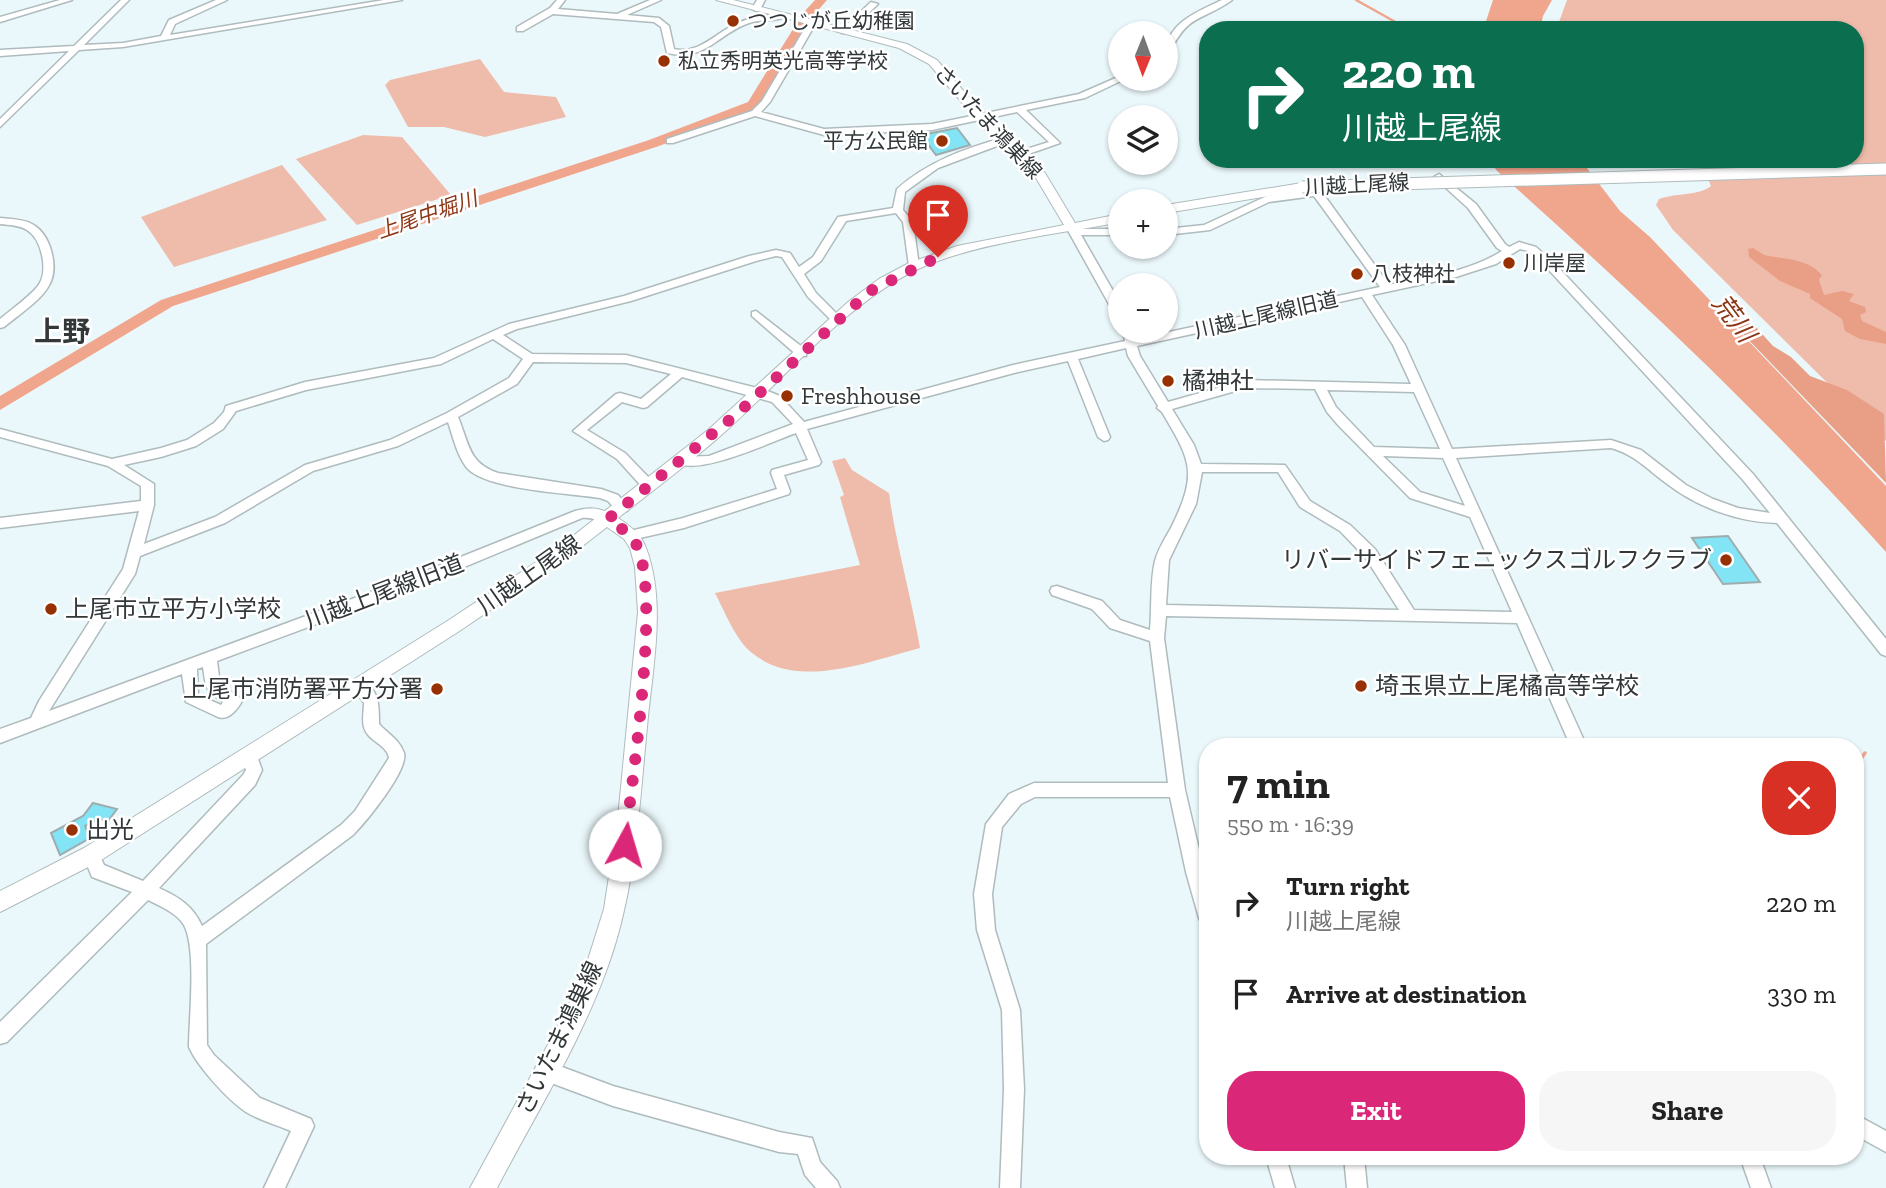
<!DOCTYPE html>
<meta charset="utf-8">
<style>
body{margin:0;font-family:"Zilla Slab","Noto Sans JP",serif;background:#f6f6f6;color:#222;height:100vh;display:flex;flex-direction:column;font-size:26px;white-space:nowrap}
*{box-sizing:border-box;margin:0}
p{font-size:23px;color:#767676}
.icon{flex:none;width:38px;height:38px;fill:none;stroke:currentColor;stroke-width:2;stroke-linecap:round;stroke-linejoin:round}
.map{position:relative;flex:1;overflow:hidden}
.panel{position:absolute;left:1199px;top:738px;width:665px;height:427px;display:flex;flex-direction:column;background:#fff;border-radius:28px;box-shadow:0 2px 5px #0004}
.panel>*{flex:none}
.guide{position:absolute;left:1199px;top:21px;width:665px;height:147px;border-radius:28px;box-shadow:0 2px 5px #0004;background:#0b6e4f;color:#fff;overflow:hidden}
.needle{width:46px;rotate:181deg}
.controls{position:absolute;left:1108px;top:21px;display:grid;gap:14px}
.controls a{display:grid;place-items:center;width:70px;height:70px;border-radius:50%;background:#fff;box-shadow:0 2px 5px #0004;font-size:35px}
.pin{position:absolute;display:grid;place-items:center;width:60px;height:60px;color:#fff;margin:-72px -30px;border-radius:50% 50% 50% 0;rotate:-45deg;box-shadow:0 0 7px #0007}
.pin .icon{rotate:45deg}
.me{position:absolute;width:77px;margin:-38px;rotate:6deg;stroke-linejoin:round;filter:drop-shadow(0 0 5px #0008)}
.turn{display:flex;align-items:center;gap:24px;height:147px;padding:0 28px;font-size:32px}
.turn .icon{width:91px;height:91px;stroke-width:2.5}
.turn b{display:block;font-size:49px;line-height:60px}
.round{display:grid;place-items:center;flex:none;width:74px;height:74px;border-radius:28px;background:#f6f6f6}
.headline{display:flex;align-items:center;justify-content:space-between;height:119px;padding:0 28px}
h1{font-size:42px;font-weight:700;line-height:52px}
.cta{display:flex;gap:14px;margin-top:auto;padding:14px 28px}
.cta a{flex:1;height:80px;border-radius:28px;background:#db2777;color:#fff;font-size:28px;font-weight:700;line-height:80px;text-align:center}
.cta a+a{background:#f6f6f6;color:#222}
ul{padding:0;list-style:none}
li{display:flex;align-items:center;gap:21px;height:91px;padding:0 28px}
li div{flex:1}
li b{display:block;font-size:26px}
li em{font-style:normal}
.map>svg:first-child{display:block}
</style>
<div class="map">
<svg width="1886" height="1188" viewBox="0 0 1886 1188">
<rect width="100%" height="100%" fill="#ebf8fb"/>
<path fill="#efbcab" d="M1567,0H1886V441L1673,230L1656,205L1659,199C1675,193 1698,196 1711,186L1704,169L1668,159H1855V30H1556Z
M480,59L504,92L556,97L566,117L485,137L444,127H408L385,85L390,80Z
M363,135L402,137L451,195L357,225L296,159Z
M282,165L327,220L174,267L141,217Z
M845,458L852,470L889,493C896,545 911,595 920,648C869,661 799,691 752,653C735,639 725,612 715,593L860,565L840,497L844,495L832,461Z"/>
<path fill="#e89f86" d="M1753,248C1759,251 1762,255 1768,256C1787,259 1808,259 1822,275L1819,280L1824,295L1842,291L1854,294L1849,301L1865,307L1866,312L1860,315L1862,321L1886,332V344L1860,339L1845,331L1842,319L1810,298V294L1780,281L1749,257L1748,249Z
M1728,314L1755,326L1773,346L1791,357L1810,376L1847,390L1884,414L1886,483L1743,334Z"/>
<path fill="#f0a68d" d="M1493,0H1552L1543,16L1540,30H1483Z
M1489,159H1580L1620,211L1650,237L1886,486V552C1765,416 1632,292 1497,171Z"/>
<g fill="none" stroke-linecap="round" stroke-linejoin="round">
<path stroke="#f0a68d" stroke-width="2.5" d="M1356,0L1399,24"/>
<path stroke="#f0a68d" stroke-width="3.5" d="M1855,767L1865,753"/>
<path fill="#f0a68d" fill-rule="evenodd" d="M815,0H827L814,15L766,100L758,108L659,146L173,306L0,410V396L161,300L649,140L748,102L803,13Z"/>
</g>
<path fill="#82e4f5" stroke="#9facae" stroke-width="2" d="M957,128L970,145L936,155L921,135Z
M1728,536L1760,582L1723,584L1692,538Z
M93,803L117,809L108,821L98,819L85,826L90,838L60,855L51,833L83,816Z"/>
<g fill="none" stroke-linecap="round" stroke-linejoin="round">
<g stroke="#afbbbd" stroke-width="3">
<path id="minor" d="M60,0H72L0,22V17Z
M121,0H129L84,45L123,43L161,36L169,20L216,0H227L175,24L170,35L384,0H402L123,47L79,50L0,127V119L69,51L0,56V50L74,46Z
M557,0H565L558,9L617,14L650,0H661L627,15L659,18L669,26L674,49C700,55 717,31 740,22C754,16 769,16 784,14L788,16C777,22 762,19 749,23C717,34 706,62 667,53L661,27L654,22L553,14L523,31H517V27L550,8Z
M757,0H765L759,11H756L752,9Z
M1222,0H1232C1201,22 1188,13 1169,54H1166C1166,23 1197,12 1222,0Z
M871,2L878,4L848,33H842V29Z
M812,21L816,23L770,102L761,112L824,129L932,124L1079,94L1118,77L1125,79L1085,98L1026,110L1060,143L1017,158L1012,155L1014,153L1049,142L1017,112L932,130L824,135L755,116L673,143H667V139L752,111L762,101L808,23Z
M1002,138L1005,139V143L938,168L905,192L903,210L913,222L919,266L918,268H910L909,266L903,222L896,213L846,221L821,261L804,274L816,293L841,318V322H833L808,297L782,257L776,256L756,261L631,301L517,329L503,335L532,354L626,355L765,390L780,396L804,422L1013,365L1125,341L1123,331H1133L1136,339L1380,287L1314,196L1269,202L1210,230L1166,235V229L1204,225L1267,196L1316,188L1331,189V193L1324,195L1389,285C1427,277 1469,272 1502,251L1497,248L1468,208L1436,179L1434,177L1439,174L1476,204L1505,244L1509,247L1519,242L1536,247L1555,264L1753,474L1886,639V656L1881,654L1777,523C1737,522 1697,507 1666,483C1648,470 1634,454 1611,448L1456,458L1587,747H1571L1517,623L1166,616L1164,638L1185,790L1208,888V926L1202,924L1199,918L1186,872L1170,797H1035L1021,804L1002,827L992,894L995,930L1020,1010L1024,1089L1020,1188H1000L1004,1089L1002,1010L977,930L974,894L986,824L1009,794L1034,783H1168L1150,641L1110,628L1092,609L1052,595L1050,591L1052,587L1057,586L1102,601L1120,620L1150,630C1152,609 1150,581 1155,561C1158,549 1166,537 1172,526C1198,472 1191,461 1162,412L1157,408L1158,406L1128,356L1126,348L1078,359L1110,437L1108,440L1104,441L1098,437L1068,361L1014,373L807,429L821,462L819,465L784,475L790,491L789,494L684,528L631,540L624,535L626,532L683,518L777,489L771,473L772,470L808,460L796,433C773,441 693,479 675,461L681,457L709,456L793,424L772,402L682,377L647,407L643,408L622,402L587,430L625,453L654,483L655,486L654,489H644L617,459L573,431L616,394L620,393L641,399L671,374L626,363L533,362L517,384L458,417C469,443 468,463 498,473L601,489L618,495L629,508L627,511H617L608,501L600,498C569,493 487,490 467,468C457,455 453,437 448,422L398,446L313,471L225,523L140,556L135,574L49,711L406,579L575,511C590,507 604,507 615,519L613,522C602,526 596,516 582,518L416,587L217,661L220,685L239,697L242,701C237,710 228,721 218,717L186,702L182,674L0,743V729L31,718L39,701L123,569L139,511L0,528V518L141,501V486L108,466L0,437V429L112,459L161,448L187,440L214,423L224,412L226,406L305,382L434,358L509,324L624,296L749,256L776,250L790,253L799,267L813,257L838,217L893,208L897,189C927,162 964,149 1002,138ZM1520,249L1528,251L1547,268L1743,480L1770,513L1738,508L1713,499L1686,485L1641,450L1611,440L1452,449L1405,345L1372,295L1456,277L1496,264ZM1362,297L1393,345L1411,384L1246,380L1168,402L1140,356L1137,346ZM493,339L523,359L509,378L447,413L390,440L305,465L215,517L144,544L154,505V484L124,465L161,457L196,446L223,429L236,411L306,390L441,364ZM1246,388L1315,389L1327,412L1338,425L1410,498L1470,517L1512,612L1414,610L1375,549L1350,525L1310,501L1285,465L1201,464L1194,445L1172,409ZM1327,390L1414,392L1440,449L1374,447L1336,407ZM1383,456L1443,458L1465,506L1420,492ZM1202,472H1278L1300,507L1340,531L1365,557L1399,610L1166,605L1169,560L1196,504ZM203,667C206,688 205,690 223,702L221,705L198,695L197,669Z
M0,218C10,219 23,219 32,224C51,234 60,269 48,287C40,301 17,316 4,327L0,328V319C12,309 28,298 38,286C49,272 42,239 27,230C19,225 9,225 0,224Z
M1071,224L1077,229H1120V235H1081L1120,303V316L1114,313L1066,227Z
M756,311L806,350V356H798L752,316V312Z
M359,680C380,688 379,706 379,724C387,733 400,740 404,753C409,770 365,823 353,835L206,944L207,1045L214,1055L260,1098L311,1119L314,1126L285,1188H264L291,1131C277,1125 259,1120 246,1112C228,1100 197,1066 189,1047C189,1019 197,949 184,925C177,913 160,906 148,900L7,1042L0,1044V1022L132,892L92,877L83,855L85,850L91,847L97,850L104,865L143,881L243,775L246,770L241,756L243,751L249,749L255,751L262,770L255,785L159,888C179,897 193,906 202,926L341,825L355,811L389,758C387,744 367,741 364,727C362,720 364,710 364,703L352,686L354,682Z
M543,1064H554L613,1086L779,1132L812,1138L820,1162L837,1181L840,1188H816L805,1175L798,1154L779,1152L613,1106L554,1084L536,1081L533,1074L536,1067Z
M1855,1114L1886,1131V1152L1855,1135Z
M1266,1157H1286L1295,1188H1275Z
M1344,1157H1364L1367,1188H1347Z
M1740,1157H1760L1771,1188H1751Z"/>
</g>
<g stroke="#afbbbd" stroke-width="2">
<path id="major" d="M716,0H733L907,44L937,60L997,130L1045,173L1075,223L1120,214V222C1055,235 978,242 918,269C844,304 780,384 718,438C686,466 652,491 618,518C630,526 641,534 646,548C667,603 652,670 647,727C639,807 636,889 608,966C580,1044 535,1115 497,1188H470L564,1015L586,966L604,909L618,818L638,612L635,567L630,548L624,539L607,527L571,555L461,630L98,862L0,912V891L84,848L449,620L559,547L708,430L848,302L879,279L909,263L957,246L1064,225L1036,178L989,134L929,64L899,48Z
M1302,183L1306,184V190L1166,213V205Z"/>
</g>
<use href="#minor" fill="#fff" fill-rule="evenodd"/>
<use href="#major" fill="#fff" fill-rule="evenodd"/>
<g stroke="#afbbbd" stroke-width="13" stroke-linecap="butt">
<path id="major-bridge" d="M1302,187L1886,169"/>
</g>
<use href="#major-bridge" stroke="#fff" stroke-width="11"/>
</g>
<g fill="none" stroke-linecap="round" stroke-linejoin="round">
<path stroke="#db2777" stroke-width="12" stroke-dasharray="0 21.6" d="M625,845C631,783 662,592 636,544C630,533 618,526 608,519L738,413L870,291L938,257"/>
</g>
<g fill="#973104" stroke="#fff" stroke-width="2.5">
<circle cx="733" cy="21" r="7"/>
<circle cx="664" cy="61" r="7"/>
<circle cx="942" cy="141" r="7"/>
<circle cx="1509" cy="263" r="7"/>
<circle cx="1357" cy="274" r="7"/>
<circle cx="1168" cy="381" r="7"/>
<circle cx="787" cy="396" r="7"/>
<circle cx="1726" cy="560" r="7"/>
<circle cx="51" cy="609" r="7"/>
<circle cx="1361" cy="686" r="7"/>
<circle cx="437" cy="689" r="7"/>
<circle cx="72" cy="830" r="7"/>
</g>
<g text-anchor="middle" stroke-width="5" stroke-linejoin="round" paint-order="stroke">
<g font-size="21" fill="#323839" stroke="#fff" text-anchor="start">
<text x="747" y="28">つつじが丘幼稚園</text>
<text x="678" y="68">私立秀明英光高等学校</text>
<text x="928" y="148" text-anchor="end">平方公民館</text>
<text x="1523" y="270">川岸屋</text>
<text x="1371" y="281">八枝神社</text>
</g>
<g font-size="21" fill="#323839" stroke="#fff">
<text transform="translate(988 122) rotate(47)" y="7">さいたま鴻巣線</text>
<text transform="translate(1357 185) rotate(-3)" y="7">川越上尾線</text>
<text transform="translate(1266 315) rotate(-13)" y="7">川越上尾線旧道</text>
</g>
<g font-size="21" font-style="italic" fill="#8c3616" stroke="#fff">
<text transform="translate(427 215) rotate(-19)" y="7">上尾中堀川</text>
</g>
<g font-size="24" fill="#323839" stroke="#fff" text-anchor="start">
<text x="1182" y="389">橘神社</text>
<text x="801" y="404">Freshhouse</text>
<text x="1712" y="568" text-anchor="end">リバーサイドフェニックスゴルフクラブ</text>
<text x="65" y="617">上尾市立平方小学校</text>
<text x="1375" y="694">埼玉県立上尾橘高等学校</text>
<text x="423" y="697" text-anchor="end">上尾市消防署平方分署</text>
<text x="86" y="838">出光</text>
</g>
<g font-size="24" fill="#323839" stroke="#fff">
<text transform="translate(529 575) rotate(-35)" y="8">川越上尾線</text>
<text transform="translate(384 592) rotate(-21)" y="8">川越上尾線旧道</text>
<text transform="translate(559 1038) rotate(-64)" y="8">さいたま鴻巣線</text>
</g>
<g font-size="26" font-style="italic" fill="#8c3616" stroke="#fff">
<text transform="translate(1734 318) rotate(53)" y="9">荒川</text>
</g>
<g font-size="28" font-weight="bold" fill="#323839" stroke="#fff">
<text x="62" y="341">上野</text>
</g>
</g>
</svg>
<div class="controls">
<a><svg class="needle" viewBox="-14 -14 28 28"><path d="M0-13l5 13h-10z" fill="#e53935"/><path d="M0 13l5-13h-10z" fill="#767676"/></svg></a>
<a><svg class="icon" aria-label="layers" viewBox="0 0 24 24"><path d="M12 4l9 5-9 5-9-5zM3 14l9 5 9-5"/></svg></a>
<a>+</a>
<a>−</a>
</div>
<div class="pin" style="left:938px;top:257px;background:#d93025"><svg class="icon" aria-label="arrive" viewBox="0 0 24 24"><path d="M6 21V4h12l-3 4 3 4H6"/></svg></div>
<svg class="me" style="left:625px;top:845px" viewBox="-20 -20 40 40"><circle r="19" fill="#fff"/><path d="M0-13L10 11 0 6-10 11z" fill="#db2777"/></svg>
<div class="guide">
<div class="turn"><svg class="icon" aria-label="right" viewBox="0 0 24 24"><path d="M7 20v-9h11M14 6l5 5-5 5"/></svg><div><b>220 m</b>川越上尾線</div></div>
</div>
<section class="panel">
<div class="headline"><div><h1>7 min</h1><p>550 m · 16:39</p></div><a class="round" style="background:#d93025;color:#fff"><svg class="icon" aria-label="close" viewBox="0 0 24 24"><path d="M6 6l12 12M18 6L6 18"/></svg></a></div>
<ul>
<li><svg class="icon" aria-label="right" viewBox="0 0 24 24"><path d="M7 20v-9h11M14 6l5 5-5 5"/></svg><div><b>Turn right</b><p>川越上尾線</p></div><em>220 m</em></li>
<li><svg class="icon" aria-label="arrive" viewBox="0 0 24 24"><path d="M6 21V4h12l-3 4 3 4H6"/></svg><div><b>Arrive at destination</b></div><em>330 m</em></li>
</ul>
<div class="cta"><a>Exit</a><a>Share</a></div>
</section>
</div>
